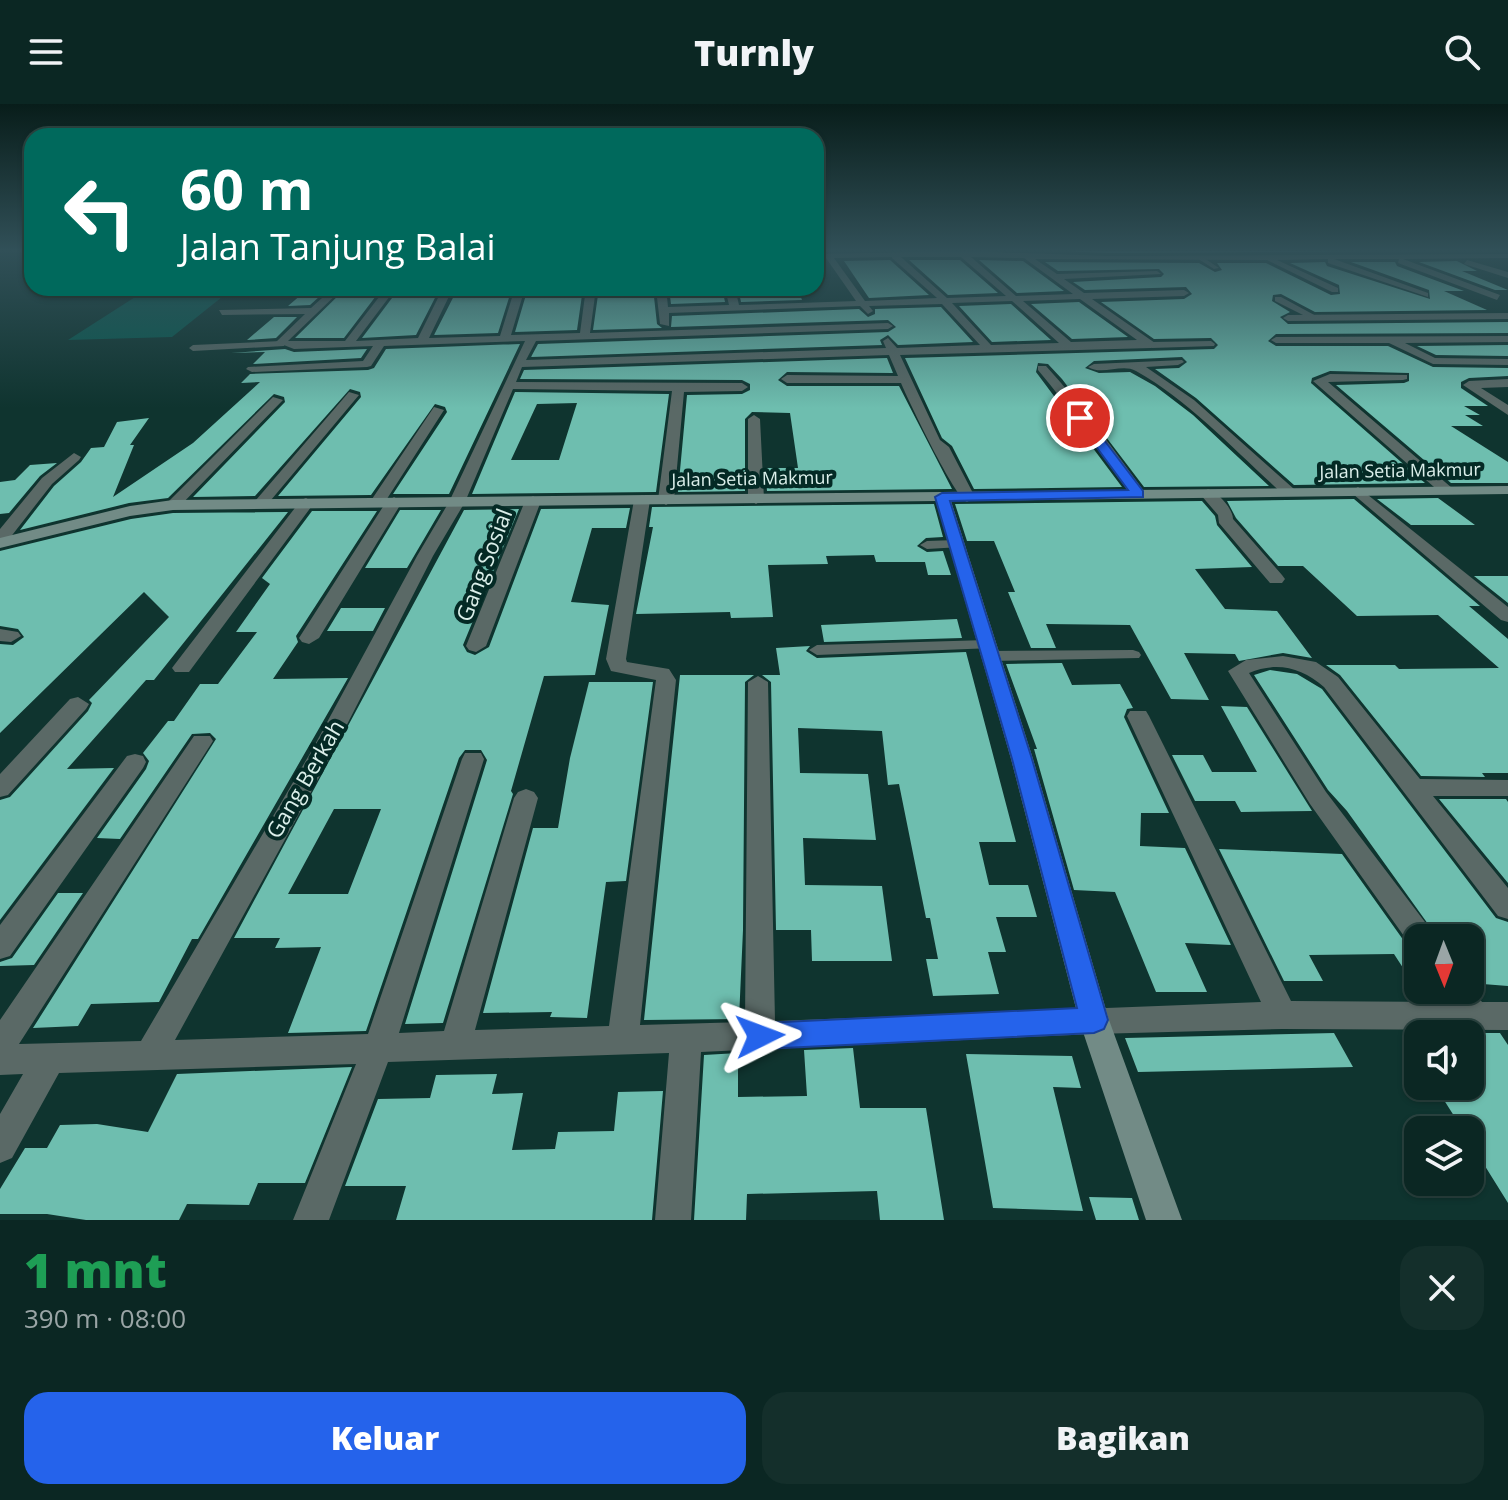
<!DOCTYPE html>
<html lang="id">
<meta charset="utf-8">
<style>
body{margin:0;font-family:"Open Sans",sans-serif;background:#142f2b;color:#f1f3f6;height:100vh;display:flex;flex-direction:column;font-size:30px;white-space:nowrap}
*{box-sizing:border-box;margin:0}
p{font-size:26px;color:#9aa5a6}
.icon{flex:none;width:44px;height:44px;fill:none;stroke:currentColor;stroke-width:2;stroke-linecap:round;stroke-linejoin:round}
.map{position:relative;height:1116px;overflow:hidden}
.sheet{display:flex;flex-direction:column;background:#0b2723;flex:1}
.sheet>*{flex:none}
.guide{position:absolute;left:24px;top:24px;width:800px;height:168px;border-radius:24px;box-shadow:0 2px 6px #0004,0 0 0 2px #2b4441;background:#00695c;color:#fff;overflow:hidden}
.needle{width:52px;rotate:179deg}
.controls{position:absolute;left:1404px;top:820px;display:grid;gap:16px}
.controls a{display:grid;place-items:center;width:80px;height:80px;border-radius:16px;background:#0b2723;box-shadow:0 2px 6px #0004,0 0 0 2px #2b4441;font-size:40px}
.pin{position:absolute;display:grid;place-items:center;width:68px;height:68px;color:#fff;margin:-34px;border:4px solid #fff;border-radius:50%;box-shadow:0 2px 8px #0007}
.me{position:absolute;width:88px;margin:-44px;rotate:87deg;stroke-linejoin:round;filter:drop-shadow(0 0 6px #0008)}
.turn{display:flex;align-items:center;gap:28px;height:168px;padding:0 24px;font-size:36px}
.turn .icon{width:104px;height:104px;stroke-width:2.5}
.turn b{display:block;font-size:56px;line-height:68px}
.round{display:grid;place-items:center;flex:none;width:84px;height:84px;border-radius:24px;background:#142f2b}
.headline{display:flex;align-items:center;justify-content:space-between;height:136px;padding:0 24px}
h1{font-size:48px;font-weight:800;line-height:60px;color:#1e9e55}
.action{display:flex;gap:16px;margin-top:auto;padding:16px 24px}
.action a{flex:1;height:92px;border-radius:24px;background:#2563eb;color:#fff;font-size:32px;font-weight:800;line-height:92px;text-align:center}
.action a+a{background:#142f2b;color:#f1f3f6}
header{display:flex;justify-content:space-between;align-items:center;height:104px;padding:0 24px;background:#0b2723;font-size:36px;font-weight:800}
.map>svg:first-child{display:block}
</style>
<header><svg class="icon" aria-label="menu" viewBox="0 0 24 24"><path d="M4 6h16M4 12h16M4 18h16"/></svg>Turnly<svg class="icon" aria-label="search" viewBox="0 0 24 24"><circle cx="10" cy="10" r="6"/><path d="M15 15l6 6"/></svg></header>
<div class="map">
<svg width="1508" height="1116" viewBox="0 0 1508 1116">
<rect width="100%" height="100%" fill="#0f342f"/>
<path fill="#085a50" d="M232,185L172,233L68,236L143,188Z"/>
<path fill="#6ebeaf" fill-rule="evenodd" d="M1059,147H1431L1108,149Z
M890,156L929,191L869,194L844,157Z
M909,156H960L998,189L948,191Z
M979,156L1023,157L1064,187L1017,189Z
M1457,157L1477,167H1462L1508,186H1495L1419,158Z
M1045,158L1199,159L1215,168L1222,166L1217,159H1266L1331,191L1340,190L1339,181L1290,159L1325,158L1327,162L1430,195L1429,186L1351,158H1395L1397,162L1464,187H1444L1487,206L1315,208L1281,190L1273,191L1272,197L1290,208L1280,213L1288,220L1508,218V229L1276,230L1268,237L1276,242H1388L1433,263L1508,264V272L1469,274L1461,278V284L1488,302H1464L1480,311H1465L1483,322H1451L1508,358V379H1451L1336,281L1404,279L1409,277V269L1330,267L1312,274L1311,279L1425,379L1294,381L1196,294L1155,265L1179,264L1187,258L1182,253L1094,257L1085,264L1099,269L1130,268L1155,282L1193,311L1269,382L1144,383L1062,275L1048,260L1038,259L1036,268L1122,383L974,385L952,342L942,334L905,254L1214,245L1218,241L1211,234L1154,235L1101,198L1184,195L1192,190L1186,183L1085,186L1073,178L1161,173L1164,170L1159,165L1058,167Z
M309,184H329L310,201L288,202Z
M346,184H382L344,234H295Z
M458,184H512L498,229L434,231Z
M528,184H583L577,226L515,228Z
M599,184H653L657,220L662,224L593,226Z
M669,184H722L725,198L671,200Z
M738,184H789L791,188H799L802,196L741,198Z
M398,186H439L416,231L362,234Z
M1079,198L1128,233L1072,235L1031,200Z
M1011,200L1051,236L992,238L959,202Z
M941,203L973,238L898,241L888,231L880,236L882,241L531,253L538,240L888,228L896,223L888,216L671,223L672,212L859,205L868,213L875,210V205Z
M274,213H297L276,234L247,236Z
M520,240L449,390H393L447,308L445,303L435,300L371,391L278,392L361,293L360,288L350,285L255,392L193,393L285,298L284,293L274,290L168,394L129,399L20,426L54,382L81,358L91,344L104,343L117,318L149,314L130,341H134L113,393L193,339L260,278L241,279L250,270L368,266L374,264L386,245Z
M1508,241V252L1436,251L1417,242Z
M285,245L294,248L367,245L361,254L253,260L265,248L231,249Z
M887,254L893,269L787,268L778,276L787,282H899L952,385L767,387L765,364H798L790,309L752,308L745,315V387L678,388L687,291L742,290L750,286V280L742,276L520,275L524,266Z
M515,288L669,290L656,388L472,390ZM577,299L559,356H511L537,300Z
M57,359L40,372L9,409L0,410V378L15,376L30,361Z
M1438,394L1475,421H1411L1377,395Z
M1354,395L1480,502H1469L1508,535V669H1482L1485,673L1421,672L1340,571L1326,561H1395L1399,565L1499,564L1438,511L1357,512L1303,462H1278L1236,414L1227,397Z
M1202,397L1215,412L1217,421L1252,463L1195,465L1225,505L1277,507L1312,554L1283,549L1239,557L1235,550L1184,549L1209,596L1171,595L1130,521L1046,520L1056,544H1031L1008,488H1015L994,437H967L955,400Z
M934,400L943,433L926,434L917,442L927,448L943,447L951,471H928L925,458H876L874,451L826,452L828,460L768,461L773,513L731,514L730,508L636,510L653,423H649L652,403Z
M630,404L626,424H592L571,498L609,501L595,571L544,572L511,687L513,690L443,919L405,920L487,656L481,646H465L459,654L366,927L288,929L321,843L275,844L280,834H234L464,406L519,405L463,541L467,548L475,551L489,543L541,405ZM334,705H381L348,790H288Z
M400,406H441L407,464H365Z
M312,407H377L296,532L298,538L273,575L348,574L198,835H192L159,898L91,900L78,922L33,924L216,635L210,629L192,630L120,735L97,734L146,665L149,657L143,649L168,617H174L200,580H218L257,528H236L270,480L262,474Z
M288,408L154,576H146L67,665L114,664L0,816V696L10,693L88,607L92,599L89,596L169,513L144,488L0,629V540L13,541L24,533L18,525L0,522V447L131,415L173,409Z
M1474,472H1508V499Z
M341,504H385L373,527H327Z
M957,515L962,534L824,538L821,521Z
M810,542L806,547L817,554L966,548L1016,738H979L989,781H1028L1037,813H996L1006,848H988L999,890L933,892L926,855H938L930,814H926L899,680L888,681L882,627L798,624L800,669L868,670L876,736L803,734L805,781L882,782L892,857H812L811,826H776L771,578L762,571H780L776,544Z
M1062,559L1072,581L1120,580L1133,604L1127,605L1124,613L1169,709H1141L1140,742L1185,744L1231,841L1185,839L1207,888H1156L1115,788L1074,786L1034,645H1037L1006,560Z
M1270,566L1297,570L1322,585L1496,814L1508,818V882L1470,879V834H1438L1347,707L1328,686L1254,571Z
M680,571H754L745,578L743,826L739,915L644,916Z
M589,578H653L626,777L606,778L587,914L550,913L552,908L483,909L533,724H558L570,654Z
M1221,602L1247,603L1312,707L1241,708L1235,697H1195L1172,651H1203L1212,668H1257Z
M1439,695H1506L1508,698V779Z
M1219,745L1342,750L1409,844L1418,848V887L1394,850L1309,851L1323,877H1284Z
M58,789H83L34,861L0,862V858L12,854Z
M1334,929L1353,963L1138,968L1125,934Z
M1470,929H1500L1508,941V1099L1470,1038V1026H1463L1435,982H1470Z
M853,944L860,1004H926L944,1116H880L877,1087L747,1090L746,1116H694L704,951L738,949V993L807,992L804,946Z
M966,950L1072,952L1081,984L1053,983L1083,1107L993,1104Z
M352,963L305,1079H258L249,1101L187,1100L179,1116H86L47,1110H0V1085L25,1044H47L60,1021L97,1020L148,1028L177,970Z
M497,970L492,990L523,989L512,1046L555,1045L558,1028L614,1027L618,988L663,987L652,1116H396L406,1082H345L378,995L430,994L436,971Z
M1089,1093L1132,1094L1139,1116H1096Z"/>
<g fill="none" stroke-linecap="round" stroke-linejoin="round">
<path fill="#5a6966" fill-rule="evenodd" d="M1197,152H1201L1219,164L1214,165L1197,154Z
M1275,193H1281L1318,213L1311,215L1275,197Z
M281,237L285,240L284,242L193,247L189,244L193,241Z
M1211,237L1215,240L1214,242L1152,244L1148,241L1152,238Z
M956,436L961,437V443L927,445L920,441L927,437Z
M987,536L993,538L995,541L993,544L817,551L809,546L817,541Z
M1133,546L1139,548L1141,551L1139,554L990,557L982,552L990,547Z"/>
<path fill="#5a6966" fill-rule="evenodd" d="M964,147L1108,152L1508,150V154L1403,155L1500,191L1497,196L1398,159L1399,155H1334L1428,189V193L1328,159V155L1277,156L1338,184V188H1332L1267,156L1035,155L1057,170L1157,167L1161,170L1064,175L1084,189L1184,186L1189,189L1184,192L1092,195L1155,239L1156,241L1151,244L900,251L940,336L949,343L975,393L967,398C955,394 909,298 901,279H787L781,275L787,271L898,272L889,251L522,263L516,278L742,279L748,283L742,287L684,288L674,396L666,401L658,396L672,287L513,285L465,398L433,452L334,646L175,936L368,930L462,655L465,649H481L484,655L399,929L444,927L514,694L518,688L526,685L534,688L538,694L475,926L609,922L656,576L611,567L606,555L634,396L642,391L650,396L626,555L627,558L669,565L676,576L640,921L745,918L748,578L758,572L768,578L775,917L1261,898L1127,612L1130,607H1146L1149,612L1291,897L1447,898L1441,886H1470V882L1482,898H1508V926L1282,925L1094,930L701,948L691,1116H655L669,949L388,958L329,1116H293L356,960L59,969L12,1054L0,1059V1010L23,970L0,971V916L194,632H210L213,637L19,940L141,937L312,646L417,452L449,398L525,237L384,242L371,262L367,263L252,268L246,265L248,263L363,257L373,242L294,245L276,238L305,210L222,211L219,206L311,204L333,184H343L288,237H345L386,184H396L356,237L418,234L443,184H453L429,234L500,232L515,184H525L511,231L580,229L586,184H596L590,229L888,219L893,222L888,225L536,237L526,256L886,244L883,237L888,234L897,244L980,241L942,200L869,202L873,207L868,210L860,202L669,209V222L660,220L656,184H666L668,203L729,201L725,184H735L739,201L856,197L826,154H816V150ZM892,153V154L937,194L865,197L834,154ZM901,153H961L1006,192L947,194ZM971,153L1024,154L1073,190L1016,192ZM1080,195L1137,236L1071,238L1023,197ZM1012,197L1059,239L991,241L952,199Z
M1467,156L1508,168V174L1464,160Z
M1508,209V215L1288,217L1283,214L1288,211Z
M1508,232V238L1405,239L1435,254L1508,255V261L1433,260L1389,239H1276L1271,236L1276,233Z
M1182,256L1184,258L1178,261L1146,263L1194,296L1294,385V391H1284C1237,349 1191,298 1136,267C1122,259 1102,272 1088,263L1094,260Z
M1038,262H1046C1082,301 1114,346 1146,390L1143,393H1133C1101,351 1072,306 1038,266Z
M1330,270L1407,271V275L1403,276L1328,278L1452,384V390H1442L1313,277Z
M1508,275V283L1481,284L1508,301V311L1463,281L1469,277Z
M349,288L359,291L266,402H256V396Z
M273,293L283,296L178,404H168V398Z
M434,303L444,306L383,401H373L370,398Z
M754,311L760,315L764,395L756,400L748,395V315Z
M74,349L81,353L79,356L52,380L6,439L0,441V425L42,374Z
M1358,383L1508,503V518L1501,516L1353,390L1351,387Z
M1208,385C1218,388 1233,405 1233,415L1282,471L1285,475L1282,479H1270L1219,419L1218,411L1200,390Z
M533,392L541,397L486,542L476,548L469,546L466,542L525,397Z
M394,393L402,398L319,534L309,540L302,538L299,534L386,398Z
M306,394L314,399L189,568H175L172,564L175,560L301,396Z
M0,525L18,528L21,532L11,538L0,537Z
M1283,552L1316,558L1338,573L1420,675L1508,676V692H1433L1508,784V815L1498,812L1324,583C1302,564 1277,557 1249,569L1326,688L1431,826L1435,834H1418V845L1411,842L1310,700L1228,567L1246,556Z
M78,593L89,600L86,605L8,691L0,693V670L70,595Z
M135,650L143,652L146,658L143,664L10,852L0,855V821L127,652Z"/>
<path fill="#728b86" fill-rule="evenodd" d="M1508,382V390L951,397L1033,655L1109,916L1182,1116H1146L1079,916L1011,655L936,397L173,406L130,412L0,444V434L130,402L173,396Z"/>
</g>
<linearGradient id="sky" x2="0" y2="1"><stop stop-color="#081d1a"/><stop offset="0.48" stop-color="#315058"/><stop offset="1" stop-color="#315058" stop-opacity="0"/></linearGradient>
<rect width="1508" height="304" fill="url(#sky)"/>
<path fill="#2563eb" stroke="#184099" stroke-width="2" d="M1080,310L1085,311L1143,387V393L950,397L1032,655L1108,916L1104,925L1094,929L760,945L750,941L746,932L750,923L760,919L1077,904L1012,655L935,393L942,389L1128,386L1075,314Z"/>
<g text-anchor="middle" stroke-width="8" stroke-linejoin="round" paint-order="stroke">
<g font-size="18" fill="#dbefea" stroke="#042a25">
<text transform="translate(1400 367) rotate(-1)" y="6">Jalan Setia Makmur</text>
<text transform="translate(752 375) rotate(-1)" y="6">Jalan Setia Makmur</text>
</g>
<g font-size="22" fill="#dbefea" stroke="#042a25">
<text transform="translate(484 461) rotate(-69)" y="8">Gang Sosial</text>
<text transform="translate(305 675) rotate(-60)" y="8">Gang Berkah</text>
</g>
</g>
</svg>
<div class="controls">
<a><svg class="needle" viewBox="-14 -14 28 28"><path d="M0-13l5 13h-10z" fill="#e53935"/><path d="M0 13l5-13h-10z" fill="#9aa5a6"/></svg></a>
<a><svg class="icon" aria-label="sound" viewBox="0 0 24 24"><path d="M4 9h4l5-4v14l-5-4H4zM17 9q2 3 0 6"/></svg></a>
<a><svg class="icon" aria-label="layers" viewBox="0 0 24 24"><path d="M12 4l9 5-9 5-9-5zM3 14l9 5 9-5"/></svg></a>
</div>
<div class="pin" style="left:1080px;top:314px;background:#d93025"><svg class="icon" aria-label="arrive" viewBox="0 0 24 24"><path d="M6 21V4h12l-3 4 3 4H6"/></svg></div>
<svg class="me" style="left:760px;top:932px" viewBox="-20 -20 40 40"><path d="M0-17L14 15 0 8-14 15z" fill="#2563eb" stroke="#fff" stroke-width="4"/></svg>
<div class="guide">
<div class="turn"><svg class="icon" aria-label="left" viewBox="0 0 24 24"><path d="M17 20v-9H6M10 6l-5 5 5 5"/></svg><div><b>60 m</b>Jalan Tanjung Balai</div></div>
</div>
</div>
<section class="sheet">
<div class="headline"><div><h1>1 mnt</h1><p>390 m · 08:00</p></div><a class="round"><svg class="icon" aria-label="close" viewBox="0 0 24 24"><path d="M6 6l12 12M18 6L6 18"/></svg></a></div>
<div class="action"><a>Keluar</a><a>Bagikan</a></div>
</section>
